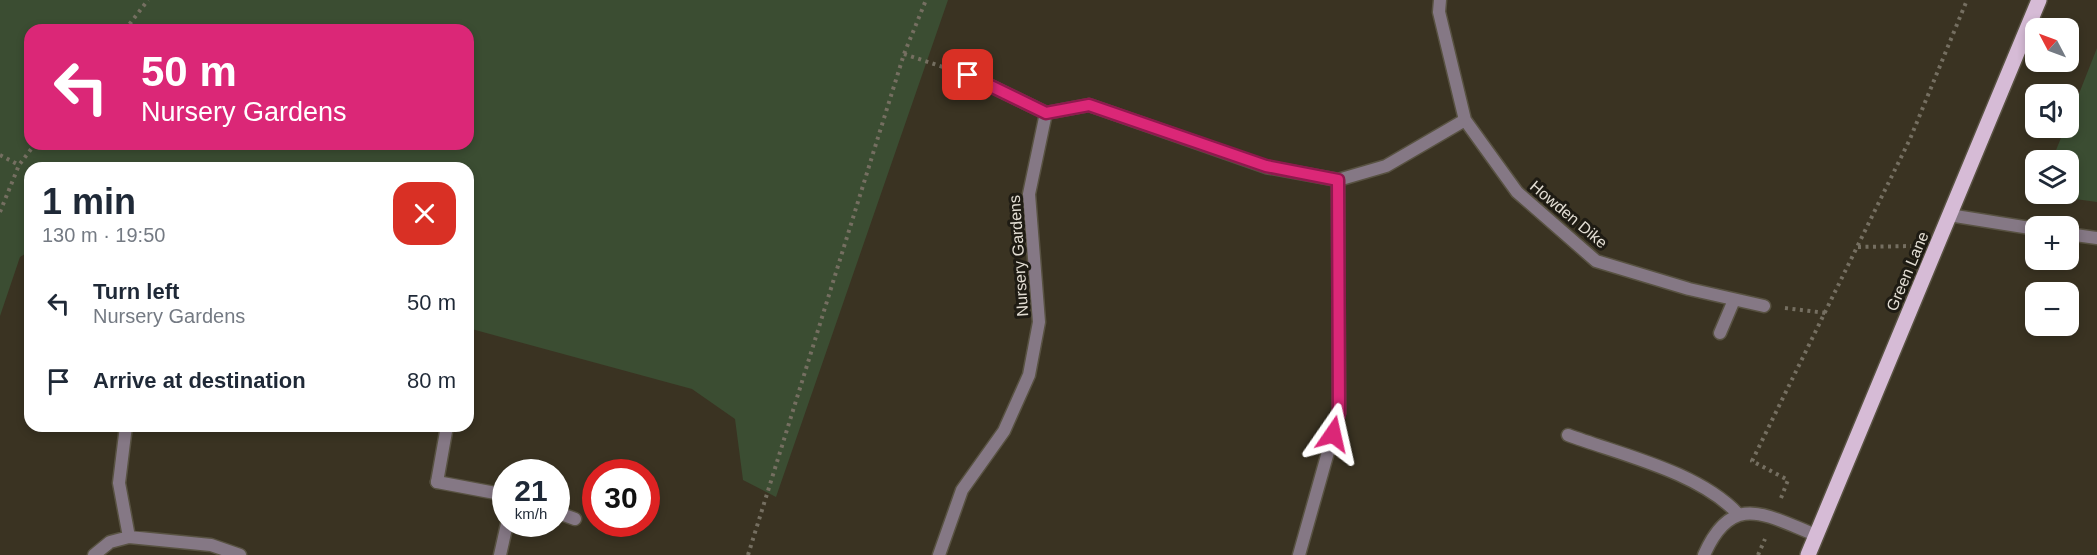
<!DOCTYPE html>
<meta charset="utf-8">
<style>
body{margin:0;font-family:Helvetica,sans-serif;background:#f6f6f7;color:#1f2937;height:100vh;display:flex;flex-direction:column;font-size:22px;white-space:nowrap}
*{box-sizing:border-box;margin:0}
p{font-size:20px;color:#747a83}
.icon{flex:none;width:33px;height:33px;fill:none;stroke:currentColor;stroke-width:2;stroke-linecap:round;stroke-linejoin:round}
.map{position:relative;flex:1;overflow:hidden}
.drawer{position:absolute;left:24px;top:162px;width:450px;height:270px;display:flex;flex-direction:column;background:#fff;border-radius:18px;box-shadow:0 3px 9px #0003}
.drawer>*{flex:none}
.guide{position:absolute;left:24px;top:24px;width:450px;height:126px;border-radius:18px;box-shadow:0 3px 9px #0003;background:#db2777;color:#fff;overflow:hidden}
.needle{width:39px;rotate:311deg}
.buttons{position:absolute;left:2025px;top:18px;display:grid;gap:12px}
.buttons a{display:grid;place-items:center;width:54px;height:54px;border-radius:12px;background:#fff;box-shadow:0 3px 9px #0003;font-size:30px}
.speed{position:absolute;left:492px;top:459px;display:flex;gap:12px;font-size:30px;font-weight:700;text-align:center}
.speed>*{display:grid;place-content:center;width:78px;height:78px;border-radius:50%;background:#fff;box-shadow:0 3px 9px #0003;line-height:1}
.speed small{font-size:15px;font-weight:400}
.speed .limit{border:9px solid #d22;background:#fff;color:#111}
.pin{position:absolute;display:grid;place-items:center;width:51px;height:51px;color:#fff;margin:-26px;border-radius:12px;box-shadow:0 3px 9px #0006}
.me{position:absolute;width:66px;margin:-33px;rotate:11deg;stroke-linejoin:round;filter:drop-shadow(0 0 4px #0008)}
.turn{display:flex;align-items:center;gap:21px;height:126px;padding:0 18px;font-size:27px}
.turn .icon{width:78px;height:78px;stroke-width:2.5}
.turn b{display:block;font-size:42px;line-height:51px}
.round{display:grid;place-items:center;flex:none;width:63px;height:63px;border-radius:18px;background:#f6f6f7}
.headline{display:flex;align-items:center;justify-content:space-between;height:102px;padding:0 18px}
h1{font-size:36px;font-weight:800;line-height:45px}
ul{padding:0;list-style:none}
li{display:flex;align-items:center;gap:18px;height:78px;padding:0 18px}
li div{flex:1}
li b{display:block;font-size:22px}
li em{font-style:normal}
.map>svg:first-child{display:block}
</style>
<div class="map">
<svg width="2097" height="555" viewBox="0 0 2097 555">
<rect width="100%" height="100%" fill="#3a3322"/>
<path fill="#3b4d32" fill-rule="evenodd" d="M0,0H948L776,497L743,480L735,419L692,389L468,328V168H30V251L20,257L0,316ZM30,30H468V144H30Z
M2097,48V202L2039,194H2068V160H2052L2065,128H2068L2069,119Z"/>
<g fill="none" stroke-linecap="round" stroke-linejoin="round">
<g stroke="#585242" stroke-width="15">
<path id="lane" d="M1568,435C1622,455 1699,472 1738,514
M437,482L447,426
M1704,555C1732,491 1765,515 1816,535"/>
</g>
<g stroke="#585242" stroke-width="15">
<path id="street" d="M1440,0L1439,12L1465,120L1517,192L1596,261L1689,289L1764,306
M968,75L1046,113
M1949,215L2036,229
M2068,234L2097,238
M1720,333L1734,300
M126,426L119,483L129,537
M437,482L506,495
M556,512L575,519
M94,555L110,542L129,537L211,545L240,555
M500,555L507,524
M939,555L962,490L1004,431L1029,375L1039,322L1029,194L1046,113L1089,105L1266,167L1338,180L1386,166L1465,120
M1299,555L1339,413L1338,180"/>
</g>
<g stroke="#585242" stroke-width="18">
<path id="primary" d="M1808,555L2039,0"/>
</g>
<path stroke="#756f61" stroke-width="4" stroke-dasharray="3 4.5" stroke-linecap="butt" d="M125,30L148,0
M904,54L949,69
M0,155L19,165
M0,212L19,165L35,144
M1858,247L1911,246
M1785,308L1826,313
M1781,498L1788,480L1752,461L1910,139L1967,0
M748,555L904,54L926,0
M1758,555L1765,539"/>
<use href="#lane" stroke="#857885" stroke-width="12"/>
<use href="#street" stroke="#857885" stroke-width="12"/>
<use href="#primary" stroke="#d6bbd6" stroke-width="15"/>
</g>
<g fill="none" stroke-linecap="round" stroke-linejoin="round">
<g stroke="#8e194d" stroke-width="15">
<path id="route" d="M968,75L1046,113L1089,105L1266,166L1338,180L1339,413L1333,434"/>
</g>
<use href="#route" stroke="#db2777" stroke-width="10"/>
</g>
<g text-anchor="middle" stroke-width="6" stroke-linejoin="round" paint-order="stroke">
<g font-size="16" fill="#e3ded4" stroke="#1e1b13">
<text transform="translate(1569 214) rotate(40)" y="6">Howden Dike</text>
<text transform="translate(1018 256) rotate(-94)" y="6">Nursery Gardens</text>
<text transform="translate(1907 271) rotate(-67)" y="6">Green Lane</text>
</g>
</g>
</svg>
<div class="buttons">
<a><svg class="needle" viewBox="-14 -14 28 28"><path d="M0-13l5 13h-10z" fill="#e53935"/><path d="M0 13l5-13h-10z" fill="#747a83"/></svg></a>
<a><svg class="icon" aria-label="sound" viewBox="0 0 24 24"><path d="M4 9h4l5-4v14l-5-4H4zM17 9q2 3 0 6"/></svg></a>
<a><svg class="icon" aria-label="layers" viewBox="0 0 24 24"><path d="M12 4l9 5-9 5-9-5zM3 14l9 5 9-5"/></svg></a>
<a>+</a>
<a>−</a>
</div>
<div class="speed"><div>21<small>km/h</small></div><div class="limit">30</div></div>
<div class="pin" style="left:968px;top:75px;background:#d93025"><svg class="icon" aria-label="arrive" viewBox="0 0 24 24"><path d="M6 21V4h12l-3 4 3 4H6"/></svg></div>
<svg class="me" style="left:1333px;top:434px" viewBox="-20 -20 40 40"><path d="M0-17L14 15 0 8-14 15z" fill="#db2777" stroke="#fff" stroke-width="4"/></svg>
<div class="guide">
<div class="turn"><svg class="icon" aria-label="left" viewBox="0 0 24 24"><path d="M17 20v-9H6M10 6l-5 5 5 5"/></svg><div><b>50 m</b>Nursery Gardens</div></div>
</div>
<section class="drawer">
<div class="headline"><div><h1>1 min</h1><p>130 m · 19:50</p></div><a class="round" style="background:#d93025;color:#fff"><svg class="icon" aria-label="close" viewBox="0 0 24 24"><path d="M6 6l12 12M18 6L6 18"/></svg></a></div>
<ul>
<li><svg class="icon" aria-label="left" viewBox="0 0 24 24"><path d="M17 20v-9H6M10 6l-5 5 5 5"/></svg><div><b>Turn left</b><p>Nursery Gardens</p></div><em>50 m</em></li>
<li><svg class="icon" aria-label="arrive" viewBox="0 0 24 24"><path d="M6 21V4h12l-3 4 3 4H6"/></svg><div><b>Arrive at destination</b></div><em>80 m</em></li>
</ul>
</section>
</div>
